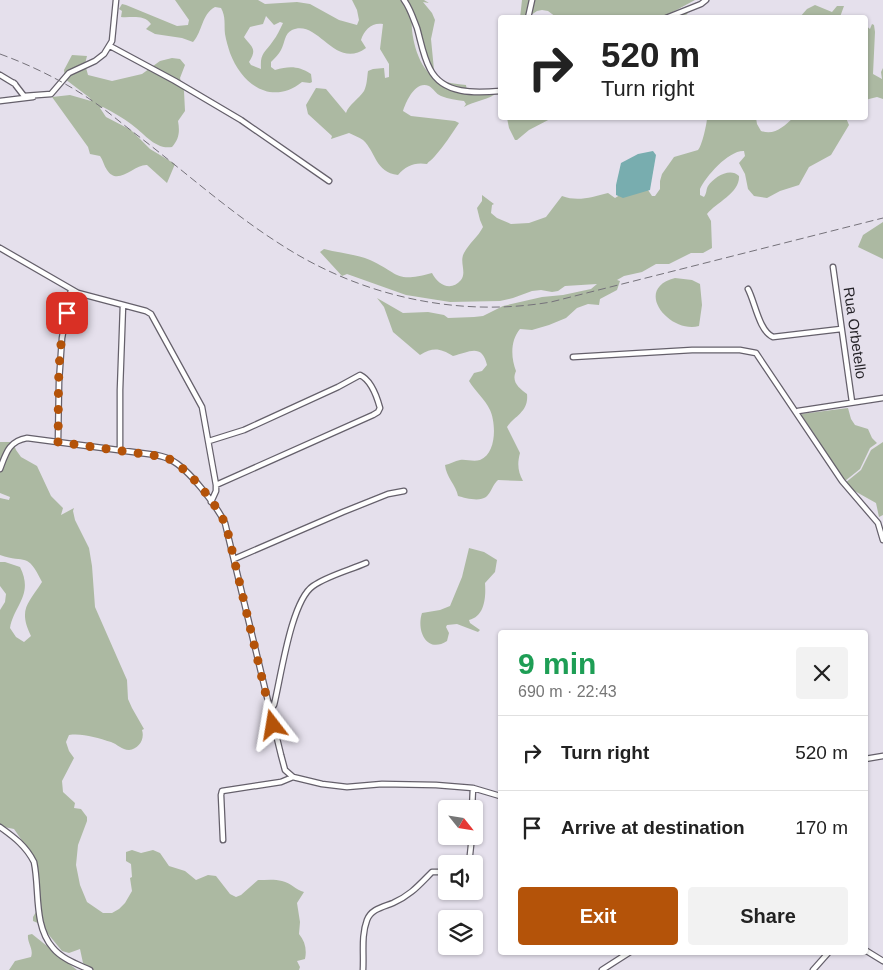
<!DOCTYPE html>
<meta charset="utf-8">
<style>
body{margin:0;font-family:Helvetica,sans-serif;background:#f2f2f2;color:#222;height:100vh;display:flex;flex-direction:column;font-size:19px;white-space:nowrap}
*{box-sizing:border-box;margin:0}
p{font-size:16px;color:#767676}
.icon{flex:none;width:28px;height:28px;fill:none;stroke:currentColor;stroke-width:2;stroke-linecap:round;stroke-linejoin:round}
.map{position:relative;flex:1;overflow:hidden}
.sheet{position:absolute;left:498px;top:630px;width:370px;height:325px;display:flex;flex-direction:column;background:#fff;border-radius:5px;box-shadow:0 1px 4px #0004}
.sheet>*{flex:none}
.top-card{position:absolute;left:498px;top:15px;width:370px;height:105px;border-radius:5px;box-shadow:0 1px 4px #0004;background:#fff;color:#222;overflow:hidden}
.needle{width:32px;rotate:120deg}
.fabs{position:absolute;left:438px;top:800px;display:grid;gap:10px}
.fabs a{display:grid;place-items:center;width:45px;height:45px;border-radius:5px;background:#fff;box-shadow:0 1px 4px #0004;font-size:25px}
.pin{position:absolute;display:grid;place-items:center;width:42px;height:42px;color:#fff;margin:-21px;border-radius:10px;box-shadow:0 2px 8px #0006}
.me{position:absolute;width:55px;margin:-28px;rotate:346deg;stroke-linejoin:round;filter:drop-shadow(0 0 4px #0008)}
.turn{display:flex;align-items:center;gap:18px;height:105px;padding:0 20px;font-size:22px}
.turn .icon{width:65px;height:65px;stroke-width:2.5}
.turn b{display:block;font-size:35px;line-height:42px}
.round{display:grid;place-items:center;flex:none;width:52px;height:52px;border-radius:5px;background:#f2f2f2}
.summary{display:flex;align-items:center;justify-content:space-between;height:85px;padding:0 20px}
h1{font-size:30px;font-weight:700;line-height:38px;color:#1e9e55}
.cta{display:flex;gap:10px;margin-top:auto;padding:10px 20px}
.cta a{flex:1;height:58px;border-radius:5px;background:#b45309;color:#fff;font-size:20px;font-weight:700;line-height:58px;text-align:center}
.cta a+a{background:#f2f2f2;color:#222}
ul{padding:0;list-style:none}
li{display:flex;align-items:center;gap:15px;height:75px;padding:0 20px;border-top:1px solid #e0e0e0}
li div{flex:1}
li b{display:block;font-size:19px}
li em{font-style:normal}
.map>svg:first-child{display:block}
</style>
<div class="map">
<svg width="883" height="970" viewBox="0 0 883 970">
<rect width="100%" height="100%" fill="#e5e0ec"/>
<path fill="#acb9a2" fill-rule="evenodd" d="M175,0H258L265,4L297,2L310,4L339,20L357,25L359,20L357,10L352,0H424L429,3L423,2L432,13L435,20L431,39L434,70L431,68L412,18C410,36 419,73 439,80C447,83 457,84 466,85L467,91C477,96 484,92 494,95C484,101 474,101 464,107L466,104L464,101C456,100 449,99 441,96C436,94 433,88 429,86C415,80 406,102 403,111L411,116L455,121L459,123C451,135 444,146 435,156C432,160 429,161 427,164C414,162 406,166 398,175C375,172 376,152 363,140C359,137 353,135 349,133L331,139L332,136L308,114L306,105L316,88L326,89L346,113C349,104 359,99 364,91C367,85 367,78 368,71L373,69L384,68L385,78L389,77V64L380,49L383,24C372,22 364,30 361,40L366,48C335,71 318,18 292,30C284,34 285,43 281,50C279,54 275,58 271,62V67L275,70C290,66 298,66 311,74L312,82L310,83L302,82C272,106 242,85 230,53C228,47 226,40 225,34C224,24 226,17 221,8L215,7C201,15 203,31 193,42L182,38L155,34L146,29L151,24C144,14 131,18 121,17L122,11L119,9L122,4L126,5L177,26L188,25L189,20ZM266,16L274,25L280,22L283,23C280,29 277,36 273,41C264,54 260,53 261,69L251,65L249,62C258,48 251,47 244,37L250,27L263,24Z
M522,0H695L671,13H688L684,17H556L548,11L542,10L537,11L528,17L520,18Z
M815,5L832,12L837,6H844L840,17H800L807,9Z
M872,24L874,25L875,32L873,74L882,79L881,72L883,68V99L877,97L865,100V25L870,29Z
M72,55L87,56L85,64L88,75L112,81L142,74L160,61L172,58L180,59L185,65L180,78L184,91L185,111L178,121C180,132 179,139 172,147C155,150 144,133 131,124C123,118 113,112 103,107L100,108L106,117L131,130L150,149L175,164L167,183L147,165C134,164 118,187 107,170C104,166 103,160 100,156L90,154L88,147L52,97L70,95L91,101L90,98L65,79L64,70Z
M507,118H552L529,130L517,140H515L509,128Z
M707,118H756L757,124L761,131C775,136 784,126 793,118H846L849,125L831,155L809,167L799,185L780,191L767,198L754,196L748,189L745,174L739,163L745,156L744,151C729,150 706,176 700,189V195L704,197C707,193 706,189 708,186C714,177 730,167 739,176C740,193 717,202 707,214L711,221L712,248L703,253H691L669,264H656L642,272L624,276L617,280L620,281L617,290L600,299L599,305L588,304L577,308L566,318L549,325L532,330L520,329C510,341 511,358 516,371C511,382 519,388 527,394C529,412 514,416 507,427L520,453C517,464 518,472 523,481L498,480C493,484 491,493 486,497C479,502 465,498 458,496C456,485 446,477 445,465C450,464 455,461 460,460C466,459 473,462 480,460C497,453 496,423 490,410C485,399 475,391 469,381L474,373L482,371L487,365C482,343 469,352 453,356C440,348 433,347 420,355L393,332L384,307L377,298L403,313L428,312L444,315L448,318L474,317L483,316L503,306L542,297L563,295L591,289L597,284L565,286L558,291L552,292L541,290L532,291L513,298L500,301L450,302L406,295L347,274L342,276L320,252L324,249C339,253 356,254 370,260C400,274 395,283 432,273C438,285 451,292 461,280C467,272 459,262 464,253C469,243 478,237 483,227L480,220L477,208L482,201V195L494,204L492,205L491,213L497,218L511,224L529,223L546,217L562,196C578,202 592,197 608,193L615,198L628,190H648L652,196H655L660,189V181L662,174L674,157L698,150C702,146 707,123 707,118Z
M883,222V259L858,247L863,235Z
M675,278L692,280L700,284L702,305L699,326C670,334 632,289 675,278Z
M848,408L851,419L855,425L868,429L872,438L877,443L870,448L860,469L845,481L801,414Z
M0,442H13L16,450L21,457L37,466L51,496L63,508L61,515L74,508L73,511L75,520L89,548L92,566L95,607L127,680L128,699L132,708L144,729L142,730C145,739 139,749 129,750C122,750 117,744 111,742C97,738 83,733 69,735L66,742L69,751L74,758L62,781L63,792L75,803L74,808L81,809L87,817V821L78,845L76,865L80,885L87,902L103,913H112L119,909L125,903L132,891L130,878L132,877L131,864L126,861V852L132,850L141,853L153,850L160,853L169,866L185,871L196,880L208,875L216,876L230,894L236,897L241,895L258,880C266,880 275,879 282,881C291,883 296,890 304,892L297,903L300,922L299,934C305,941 307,950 305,959L297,961L300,967L299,970H88L83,963L80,949L69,953L62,951L40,924L33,921V917L36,912L38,891L30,852L14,829L4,827L0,831V610L5,602L6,594L0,586V562H5L20,567C34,595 14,605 10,628L16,637L24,642L31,636C18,609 28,604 42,582C27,551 26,564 0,555V498L9,500L10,497L0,493Z
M883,442V515L879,517L876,503L851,489L845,483L861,470L871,450Z
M469,548L484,552L497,560L495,572L485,583C486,597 485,616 469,620L470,623L480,630L478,632L457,624L447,625L446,627L449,633L447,641C427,654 416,631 422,613L440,610L450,606L462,577Z
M32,934L77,970H9L15,961L31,957C34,949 27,943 28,935Z"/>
<path fill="#78adaf" d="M653,151L656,155L650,190L623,198L616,195V185L621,163L638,154Z"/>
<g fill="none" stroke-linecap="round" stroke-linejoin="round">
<g stroke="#65606b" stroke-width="7">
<path id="minor" d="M404,0C410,8 413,18 417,28C421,42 423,56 430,69C443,95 476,93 500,91
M528,18L532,0
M666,18L701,4L706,0
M110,46L175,81L241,120L329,181
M0,75L15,84
M14,83L24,96L51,94L69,73L95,61L104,54L112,41L116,0
M0,101L33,97
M0,248L78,293L146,311L151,314L202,407L216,485V491L211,502
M833,267L852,402
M748,289C755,302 759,331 773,337L841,329
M573,357L692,350H740L756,353L842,481L878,523L883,540
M798,411L883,398
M209,441L244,430L338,387L360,375C371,380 377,397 380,408L378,412L373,415L216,485
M58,442L59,382L62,338L71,290
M120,450V390L123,305
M0,469C6,453 9,441 27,438L156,455C161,456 166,457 171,460C189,469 216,505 225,523L281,755L285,770L293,777L322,784L347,787L382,784L436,785L473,788L500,796
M234,559L343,512L388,494L404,491
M269,710L274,705C281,677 291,601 313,586C327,576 350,570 366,563
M865,759L883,756
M472,809L473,788
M0,827C14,837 26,846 34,862C40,890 33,925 53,948C62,959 77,964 90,970
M223,840L221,795L222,791L281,782L293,777
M469,864L472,836
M865,950L883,961
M363,970C364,953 361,936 367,920C371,909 383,907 393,903C411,895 419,885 432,872H446
M602,970L630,952
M813,970L829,952"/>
</g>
<use href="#minor" stroke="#fff" stroke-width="4.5"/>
<path stroke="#75727a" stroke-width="1" stroke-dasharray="8 4" stroke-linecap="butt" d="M0,54C33,66 65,82 94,102C107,111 120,122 133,132C182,169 228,211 280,244C360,296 457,318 551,302L883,218"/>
</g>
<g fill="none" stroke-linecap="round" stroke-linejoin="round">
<path stroke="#b45309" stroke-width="9" stroke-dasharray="0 16.2" d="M67,313C56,352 59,401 58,442L165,457C186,465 221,508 227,529L273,725"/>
</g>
<g text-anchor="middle" stroke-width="5" stroke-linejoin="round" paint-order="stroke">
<g font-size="15" fill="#252328" stroke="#e5e0ec">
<text transform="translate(855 333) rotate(82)" y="5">Rua Orbetello</text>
</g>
</g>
</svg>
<div class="fabs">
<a><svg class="needle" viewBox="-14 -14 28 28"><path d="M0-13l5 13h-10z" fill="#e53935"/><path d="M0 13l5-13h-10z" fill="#767676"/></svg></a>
<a><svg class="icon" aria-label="sound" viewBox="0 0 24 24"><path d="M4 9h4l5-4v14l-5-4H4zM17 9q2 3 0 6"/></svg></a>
<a><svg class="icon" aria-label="layers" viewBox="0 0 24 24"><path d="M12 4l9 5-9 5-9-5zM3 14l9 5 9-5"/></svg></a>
</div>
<div class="pin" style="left:67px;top:313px;background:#d93025"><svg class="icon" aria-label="arrive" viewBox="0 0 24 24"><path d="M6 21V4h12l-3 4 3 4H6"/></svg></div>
<svg class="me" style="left:273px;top:725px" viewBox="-20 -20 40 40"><path d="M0-17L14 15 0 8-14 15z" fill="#b45309" stroke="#fff" stroke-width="4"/></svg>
<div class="top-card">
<div class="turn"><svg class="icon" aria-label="right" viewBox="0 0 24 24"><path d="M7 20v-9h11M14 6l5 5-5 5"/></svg><div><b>520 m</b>Turn right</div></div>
</div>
<section class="sheet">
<div class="summary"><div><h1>9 min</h1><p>690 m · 22:43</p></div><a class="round"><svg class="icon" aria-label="close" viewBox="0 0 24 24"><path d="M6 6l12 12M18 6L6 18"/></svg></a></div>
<ul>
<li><svg class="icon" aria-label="right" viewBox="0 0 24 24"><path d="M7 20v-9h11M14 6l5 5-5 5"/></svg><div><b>Turn right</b></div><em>520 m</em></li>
<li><svg class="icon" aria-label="arrive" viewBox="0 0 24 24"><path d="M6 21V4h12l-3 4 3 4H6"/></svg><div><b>Arrive at destination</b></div><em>170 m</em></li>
</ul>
<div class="cta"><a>Exit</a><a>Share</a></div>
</section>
</div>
